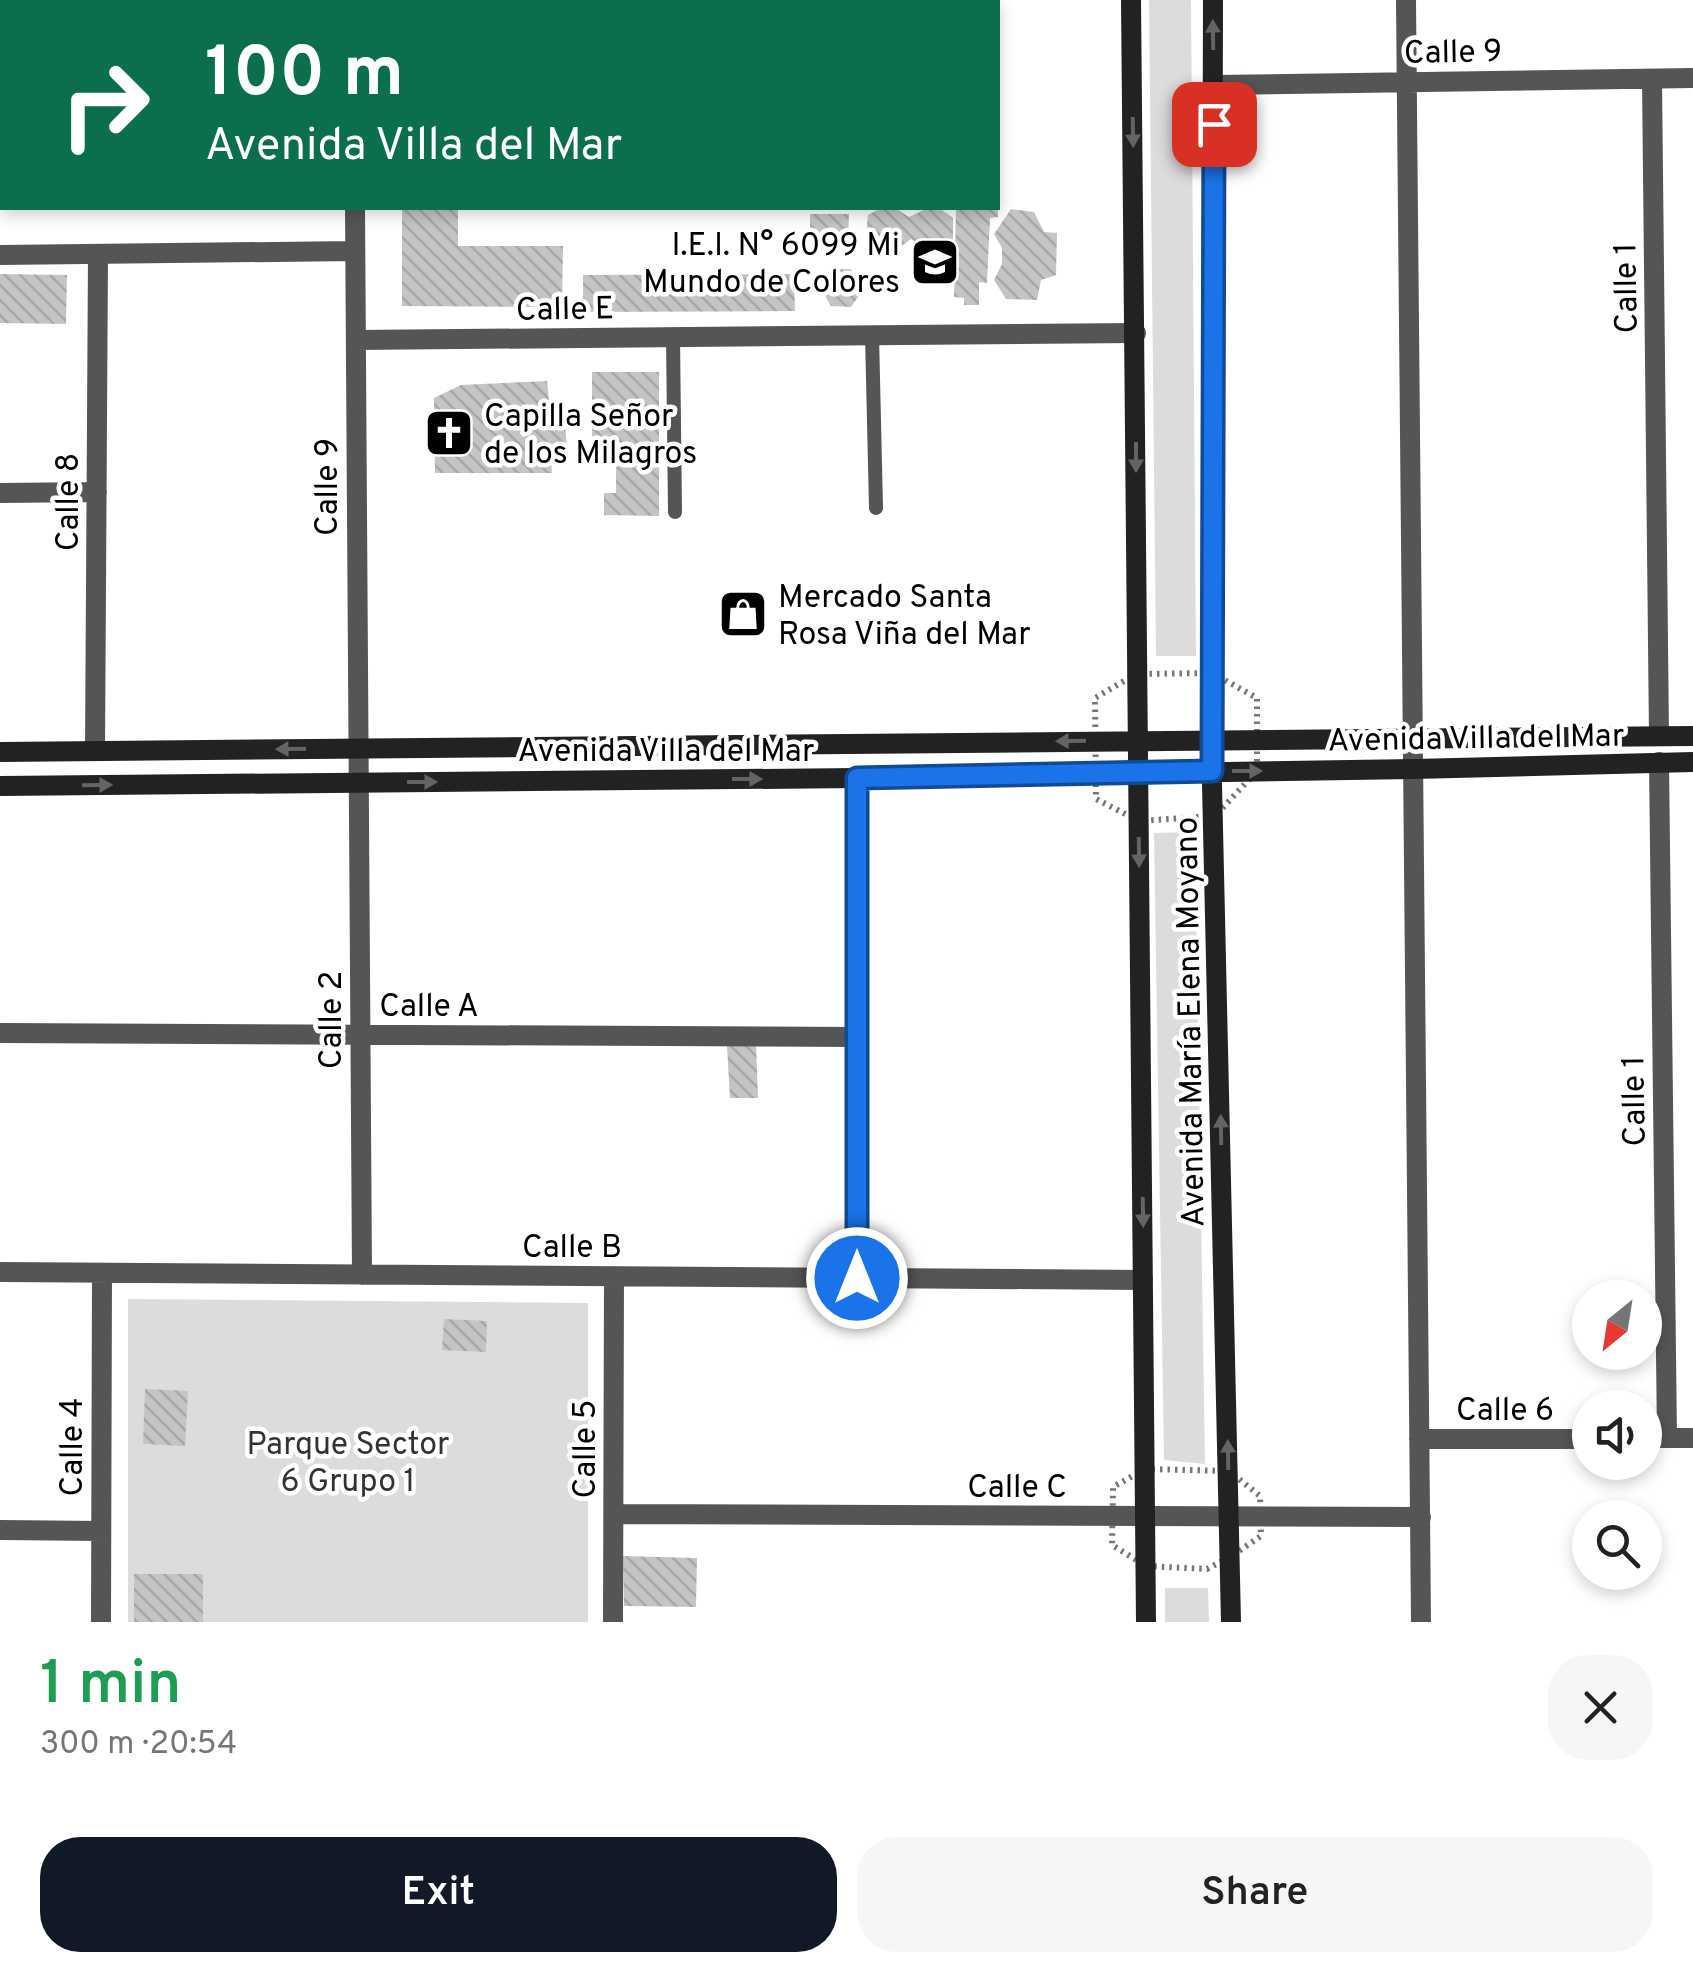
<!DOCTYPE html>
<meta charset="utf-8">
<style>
body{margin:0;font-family:Overpass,sans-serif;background:#f6f6f6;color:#222;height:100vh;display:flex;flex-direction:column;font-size:38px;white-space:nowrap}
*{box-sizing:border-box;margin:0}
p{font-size:32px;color:#767676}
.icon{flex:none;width:55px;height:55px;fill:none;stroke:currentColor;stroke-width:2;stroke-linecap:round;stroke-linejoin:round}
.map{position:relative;height:1622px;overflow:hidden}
.details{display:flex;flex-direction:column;background:#fff;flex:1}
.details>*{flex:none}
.guide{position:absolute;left:0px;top:0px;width:1000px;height:210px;box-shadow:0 5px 15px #0003;background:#0b6e4f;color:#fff;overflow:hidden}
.needle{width:65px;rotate:210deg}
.fabs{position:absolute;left:1572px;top:1280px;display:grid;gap:20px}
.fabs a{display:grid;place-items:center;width:90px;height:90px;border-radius:50%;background:#fff;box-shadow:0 5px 15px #0003;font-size:50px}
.pin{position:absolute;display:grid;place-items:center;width:85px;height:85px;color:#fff;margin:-42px;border-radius:20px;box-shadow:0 5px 15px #0006}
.me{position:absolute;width:110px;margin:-55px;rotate:0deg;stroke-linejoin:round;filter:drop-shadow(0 0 8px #0008)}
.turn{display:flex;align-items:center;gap:35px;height:210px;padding:0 40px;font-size:45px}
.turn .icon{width:130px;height:130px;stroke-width:2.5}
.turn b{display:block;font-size:70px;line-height:85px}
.round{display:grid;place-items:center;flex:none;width:105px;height:105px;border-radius:40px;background:#f6f6f6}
.head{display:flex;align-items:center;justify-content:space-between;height:170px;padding:0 40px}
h1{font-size:60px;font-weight:600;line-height:75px;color:#1e9e55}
.button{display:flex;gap:20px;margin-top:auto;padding:20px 40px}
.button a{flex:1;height:115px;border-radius:40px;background:#111827;color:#fff;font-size:40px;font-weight:600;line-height:115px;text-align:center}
.button a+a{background:#f6f6f6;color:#222}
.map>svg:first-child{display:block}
</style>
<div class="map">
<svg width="1693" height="1622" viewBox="0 0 1693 1622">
<defs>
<pattern id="building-back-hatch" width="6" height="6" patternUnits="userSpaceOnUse" patternTransform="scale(2.5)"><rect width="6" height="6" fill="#c4c4c4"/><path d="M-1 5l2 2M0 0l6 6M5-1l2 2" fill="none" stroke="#a7a7a7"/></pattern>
</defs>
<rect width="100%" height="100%" fill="#fff"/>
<path fill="#dcdcdc" d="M1149,0H1191L1196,656H1156Z
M1195,832L1205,1464L1164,1460L1154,833Z
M128,1299L588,1303V1622H128Z
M1165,1588H1208L1209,1622H1165Z"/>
<path fill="url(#building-back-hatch)" d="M402,208H458V246H563L562,307L402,306Z
M881,208H895L909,217L928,208H939L953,218V240L931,253L911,239L891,254L866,235L868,215Z
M956,208H998V217L990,218L987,283L979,282V305H964V298L954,297Z
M1011,209L1034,212L1044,232L1057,233L1056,275L1041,280L1037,300L1006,299L994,280L1002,264V248L994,234Z
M810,214H849L848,237H810Z
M830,269H851L863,290L851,307L831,306L820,287Z
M0,274L67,275L66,324L0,323Z
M794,274L795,311L583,312V275Z
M592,372H659V516L604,515V493H616V462H592Z
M547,381L549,401L564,407L567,451L551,462L552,473H435L434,398L461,385Z
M756,1044L758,1098H730L727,1046Z
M444,1319L487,1321L486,1352L442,1350Z
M145,1389L188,1391L185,1446L143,1444Z
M623,1556L697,1558L696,1607L624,1606Z
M134,1574H203V1622H134Z"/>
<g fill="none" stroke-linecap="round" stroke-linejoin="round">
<path stroke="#777" stroke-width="6" stroke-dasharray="2.5 5" stroke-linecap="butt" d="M1212,673L1257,698V771L1215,816L1139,821L1096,799L1095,698L1136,674Z
M1145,1469L1229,1471L1260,1496L1261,1536L1230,1557L1207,1569L1146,1566L1112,1545L1113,1487Z"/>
<path stroke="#555" stroke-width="14" d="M872,335L876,508
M673,337L675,512"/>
<path stroke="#555" stroke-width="20" d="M353,0V2
M1406,0L1421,1622
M1652,79L1659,736
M1214,85L1693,78
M355,208L362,1275
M0,255L355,251
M356,340L1136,333
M0,493L97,492
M95,751L98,254
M1659,762L1667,1438
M0,1033L857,1037
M0,1272L1143,1280
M857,1278V778
M1645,1438H1693
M1419,1439H1590
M614,1514L1421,1517
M0,1530L101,1531
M101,1622L102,1273
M613,1622L614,1276"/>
<path stroke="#222" stroke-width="20" d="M1131,0L1146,1622
M1213,0L1211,740L1231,1622
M0,752L1693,736
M0,786L857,778L1414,769L1693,762"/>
</g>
<defs><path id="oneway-solid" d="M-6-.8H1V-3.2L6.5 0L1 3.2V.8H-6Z" transform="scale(2.5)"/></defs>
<g fill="#646464">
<use href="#oneway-solid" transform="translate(1213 35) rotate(-91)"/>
<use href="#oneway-solid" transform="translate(1133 132) rotate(89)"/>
<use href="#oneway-solid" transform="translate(1136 457) rotate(90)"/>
<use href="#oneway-solid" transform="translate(1071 741) rotate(179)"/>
<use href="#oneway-solid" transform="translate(291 749) rotate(179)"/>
<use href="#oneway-solid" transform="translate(1247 771)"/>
<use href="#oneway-solid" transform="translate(747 779)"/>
<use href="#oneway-solid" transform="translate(422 782)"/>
<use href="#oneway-solid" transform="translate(97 785) rotate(-1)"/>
<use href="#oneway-solid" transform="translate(1139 852) rotate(89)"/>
<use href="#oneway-solid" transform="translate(1221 1130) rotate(-91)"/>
<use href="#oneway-solid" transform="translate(1143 1212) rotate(89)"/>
<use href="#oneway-solid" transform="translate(1228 1455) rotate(-91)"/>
</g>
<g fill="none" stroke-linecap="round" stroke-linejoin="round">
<g stroke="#114b97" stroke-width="25">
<path id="route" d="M857,1278V778L1212,771L1214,124"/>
</g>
<use href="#route" stroke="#1a73e8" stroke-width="18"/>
</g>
<defs>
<g id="school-square" transform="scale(2.5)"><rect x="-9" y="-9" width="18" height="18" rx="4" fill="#000" stroke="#fff"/><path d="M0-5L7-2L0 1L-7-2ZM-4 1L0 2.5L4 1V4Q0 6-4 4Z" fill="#fff"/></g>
<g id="church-square" transform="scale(2.5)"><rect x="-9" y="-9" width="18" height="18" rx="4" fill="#000" stroke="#fff"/><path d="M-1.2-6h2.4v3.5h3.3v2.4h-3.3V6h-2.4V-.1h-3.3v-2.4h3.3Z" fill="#fff"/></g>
<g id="shop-square" transform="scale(2.5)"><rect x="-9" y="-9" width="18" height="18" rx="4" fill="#000" stroke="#fff"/><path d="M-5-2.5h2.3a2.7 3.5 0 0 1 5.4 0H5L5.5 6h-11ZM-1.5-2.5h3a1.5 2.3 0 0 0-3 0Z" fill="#fff"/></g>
</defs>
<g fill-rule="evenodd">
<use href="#school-square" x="935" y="262"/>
<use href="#church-square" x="449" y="433"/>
<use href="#shop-square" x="743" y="614"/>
</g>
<g text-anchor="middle" stroke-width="9" stroke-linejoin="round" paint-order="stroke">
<g font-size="32" fill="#000" stroke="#fff">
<text transform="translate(1453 51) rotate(-1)" y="11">Calle 9</text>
<text transform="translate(1625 288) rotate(-91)" y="11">Calle 1</text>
<text transform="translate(565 308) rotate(-1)" y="11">Calle E</text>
<text transform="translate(326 487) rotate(-90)" y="11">Calle 9</text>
<text transform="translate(67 502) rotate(-90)" y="11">Calle 8</text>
<text transform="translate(1476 737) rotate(-1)" y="11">Avenida Villa del Mar</text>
<text x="666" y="761">Avenida Villa del Mar</text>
<text x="429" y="1016">Calle A</text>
<text transform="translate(330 1020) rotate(-90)" y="11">Calle 2</text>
<text transform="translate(1189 1022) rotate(-91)" y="11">Avenida María Elena Moyano</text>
<text transform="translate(1633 1101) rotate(-91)" y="11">Calle 1</text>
<text x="572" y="1257">Calle B</text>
<text x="1505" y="1420">Calle 6</text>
<text transform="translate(71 1447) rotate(-90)" y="11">Calle 4</text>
<text transform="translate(584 1449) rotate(-90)" y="11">Calle 5</text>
<text x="1017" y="1497">Calle C</text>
</g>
<g font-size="32" fill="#000" stroke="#fff" text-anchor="start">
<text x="900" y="255" text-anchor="end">I.E.I. N° 6099 Mi<tspan x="900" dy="37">Mundo de Colores</tspan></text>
<text x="484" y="426">Capilla Señor<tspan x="484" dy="37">de los Milagros</tspan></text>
<text x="778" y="607">Mercado Santa<tspan x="778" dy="37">Rosa Viña del Mar</tspan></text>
</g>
<g font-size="32" fill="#333" stroke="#fff">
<text x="348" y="1454">Parque Sector<tspan x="348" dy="37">6 Grupo 1</tspan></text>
</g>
</g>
</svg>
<div class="fabs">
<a><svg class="needle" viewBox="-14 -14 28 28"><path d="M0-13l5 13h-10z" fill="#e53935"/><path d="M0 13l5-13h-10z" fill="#767676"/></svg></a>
<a><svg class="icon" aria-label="sound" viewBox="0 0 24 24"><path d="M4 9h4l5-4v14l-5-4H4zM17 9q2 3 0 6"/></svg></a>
<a><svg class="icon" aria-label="search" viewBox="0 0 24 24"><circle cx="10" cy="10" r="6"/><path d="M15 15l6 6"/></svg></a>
</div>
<div class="pin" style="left:1214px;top:124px;background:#d93025"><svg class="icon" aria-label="arrive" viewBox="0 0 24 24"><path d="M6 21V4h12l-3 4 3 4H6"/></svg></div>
<svg class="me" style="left:857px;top:1278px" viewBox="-20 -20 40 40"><circle r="17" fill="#1a73e8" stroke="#fff" stroke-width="3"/><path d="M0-11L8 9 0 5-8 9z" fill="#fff"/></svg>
<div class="guide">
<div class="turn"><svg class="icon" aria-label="right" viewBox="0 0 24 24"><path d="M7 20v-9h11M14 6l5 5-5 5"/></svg><div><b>100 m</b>Avenida Villa del Mar</div></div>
</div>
</div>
<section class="details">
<div class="head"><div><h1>1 min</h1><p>300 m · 20:54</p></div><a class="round"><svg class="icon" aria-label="close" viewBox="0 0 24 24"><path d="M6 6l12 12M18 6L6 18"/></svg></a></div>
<div class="button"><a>Exit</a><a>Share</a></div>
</section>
